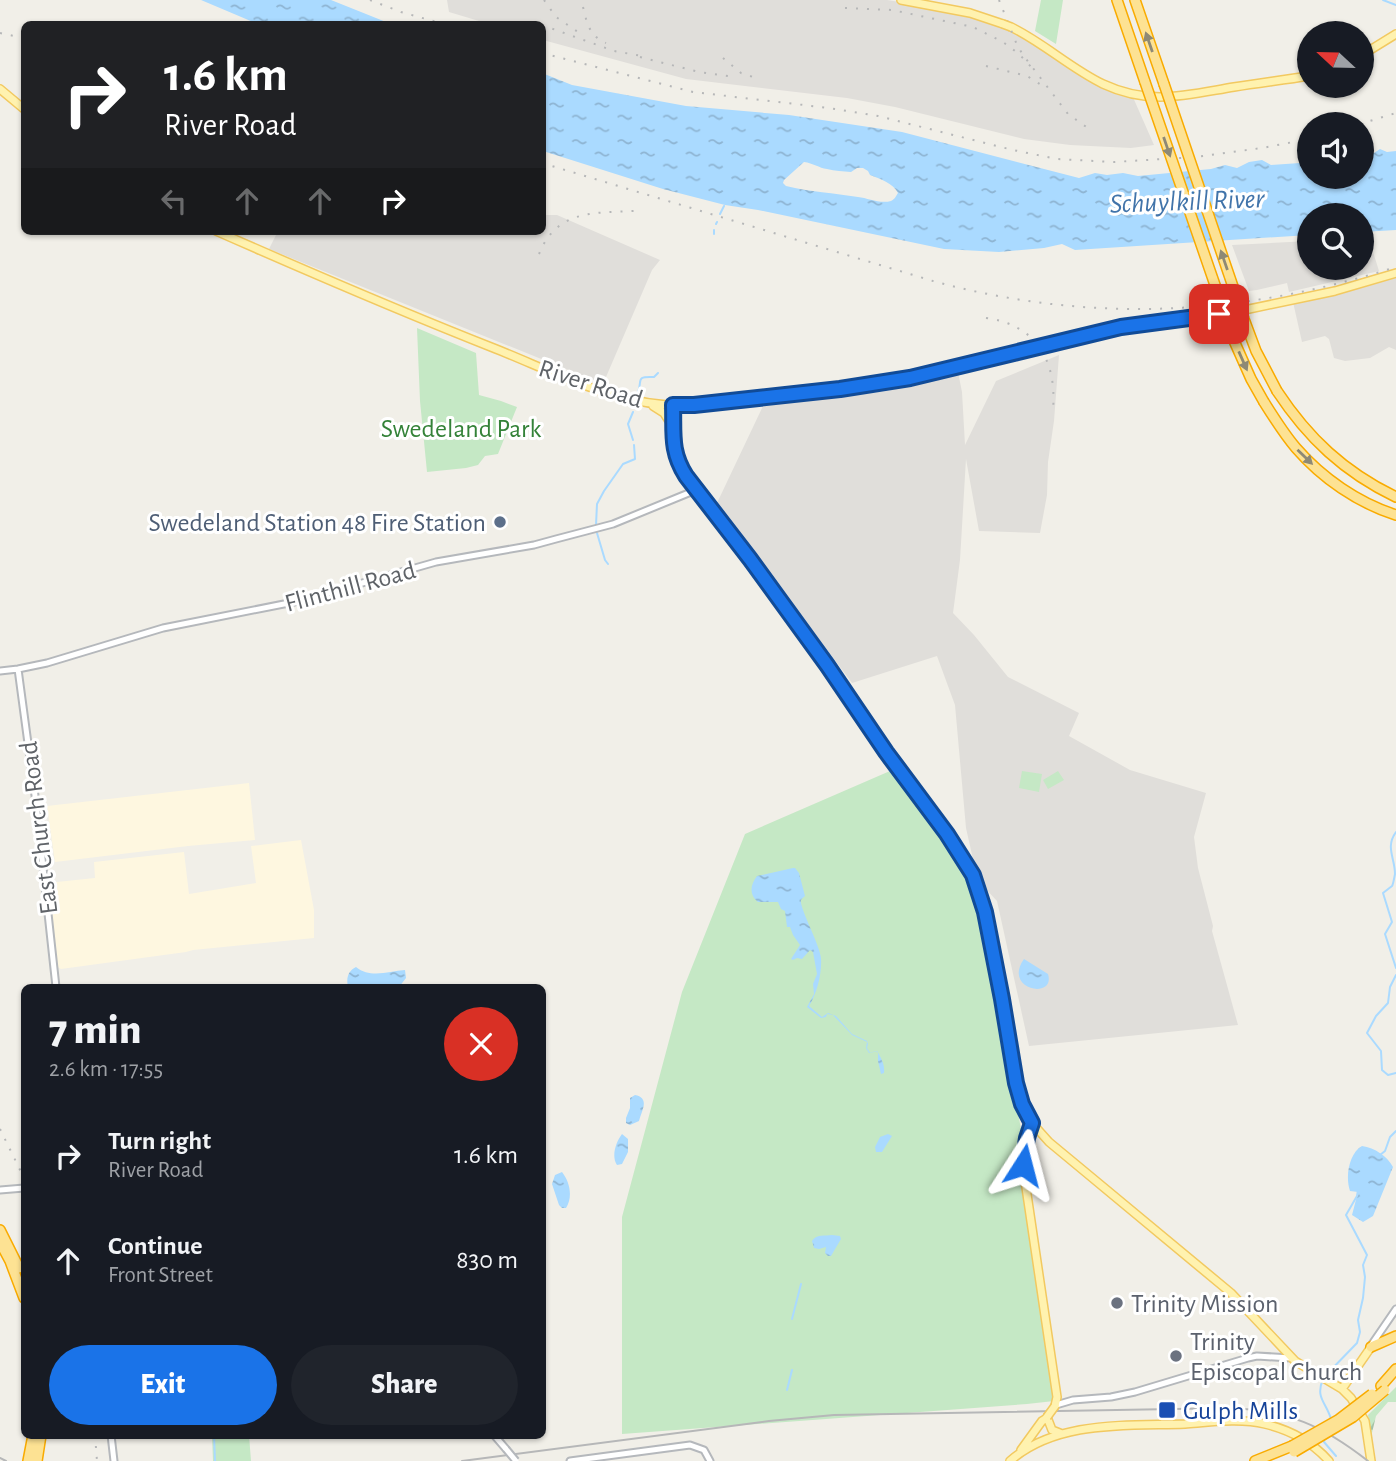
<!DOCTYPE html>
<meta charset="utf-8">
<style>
body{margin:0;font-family:"Alegreya Sans",sans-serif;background:#20242c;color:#f1f3f6;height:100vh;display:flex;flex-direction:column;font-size:26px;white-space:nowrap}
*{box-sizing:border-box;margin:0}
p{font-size:23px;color:#9ea1a6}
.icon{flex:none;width:38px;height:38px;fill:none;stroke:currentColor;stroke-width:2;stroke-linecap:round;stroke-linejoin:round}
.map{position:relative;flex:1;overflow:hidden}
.panel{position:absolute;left:21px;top:984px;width:525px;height:455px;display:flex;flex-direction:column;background:#171b24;border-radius:10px;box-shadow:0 2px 5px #0004}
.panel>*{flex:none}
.top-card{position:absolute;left:21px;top:21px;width:525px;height:214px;border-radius:10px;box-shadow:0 2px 5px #0004;background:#202124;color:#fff;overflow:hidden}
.needle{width:46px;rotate:292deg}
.fabs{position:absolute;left:1297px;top:21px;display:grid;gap:14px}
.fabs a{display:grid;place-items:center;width:77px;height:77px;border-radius:50%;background:#171b24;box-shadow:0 2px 5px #0004;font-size:35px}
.pin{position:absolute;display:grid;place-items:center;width:60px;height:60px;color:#fff;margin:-30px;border-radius:14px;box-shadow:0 4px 10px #0006}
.me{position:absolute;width:77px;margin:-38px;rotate:9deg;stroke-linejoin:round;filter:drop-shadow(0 0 5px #0008)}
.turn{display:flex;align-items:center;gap:24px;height:147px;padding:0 28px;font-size:32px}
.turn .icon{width:91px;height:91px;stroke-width:2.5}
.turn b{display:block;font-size:49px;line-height:60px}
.lanes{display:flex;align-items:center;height:66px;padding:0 28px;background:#0003;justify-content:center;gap:35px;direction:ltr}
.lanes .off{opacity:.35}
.round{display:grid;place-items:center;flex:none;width:74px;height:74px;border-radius:37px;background:#20242c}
.headline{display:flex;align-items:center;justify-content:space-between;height:119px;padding:0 28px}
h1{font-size:42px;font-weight:800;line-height:52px}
.button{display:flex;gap:14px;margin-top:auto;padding:14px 28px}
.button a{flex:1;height:80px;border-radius:42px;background:#1a73e8;color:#fff;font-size:28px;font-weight:800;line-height:80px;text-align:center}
.button a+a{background:#20242c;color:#f1f3f6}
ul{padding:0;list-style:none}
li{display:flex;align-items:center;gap:21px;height:105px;padding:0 28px}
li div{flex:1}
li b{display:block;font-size:26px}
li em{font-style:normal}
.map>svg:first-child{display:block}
</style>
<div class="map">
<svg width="1396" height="1461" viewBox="0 0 1396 1461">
<defs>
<pattern id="forest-firs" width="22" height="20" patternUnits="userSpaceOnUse" patternTransform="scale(1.75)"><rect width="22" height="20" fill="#c5e8c5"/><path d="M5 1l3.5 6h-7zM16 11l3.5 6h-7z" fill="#a3c0a4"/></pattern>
<pattern id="water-ripples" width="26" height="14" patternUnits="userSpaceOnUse" patternTransform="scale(1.75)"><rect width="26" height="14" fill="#aadaff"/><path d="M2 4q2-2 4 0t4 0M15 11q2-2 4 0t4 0" fill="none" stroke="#8eb4d2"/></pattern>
</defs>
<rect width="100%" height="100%" fill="#f1efe8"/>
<path fill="#fef7e0" d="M249,783L255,840L188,846L55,862L47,806Z
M301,840L314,910V938L193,950L186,952L61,969L56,966L47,883L95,878L94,862L184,852L189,894L256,883L251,846Z"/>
<path fill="#e0deda" d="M447,0H887L952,10L997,24L1020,35L1078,73L1132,95L1154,145L1131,148L1070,145L1024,139L895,107L847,98L686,79L543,40L542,24H489L449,12Z
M543,215H557L660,260L652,270L603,384L269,249L278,231H542Z
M1309,241V268H1362V241L1370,242L1379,271L1289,292L1287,283L1257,290L1249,291L1232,245Z
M1396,277V350L1389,347L1370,358L1345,361L1334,358L1329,339L1325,336L1302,342L1293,302L1366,286Z
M1059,355L1054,421L1048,462L1047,495L1040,533L979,531L966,459L960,560L953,613L974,635L1008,677L1079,713L1069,736L1130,770L1206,793L1194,837L1198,868L1213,926L1212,931L1238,1025L1029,1046L997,901L983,886L975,868L966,828L955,705L937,656L852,683L717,503L763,406L887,391L958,372L962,392L965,445L996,381Z"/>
<path fill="#c5e8c5" d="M1041,0H1063L1056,44L1035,31Z
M417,328L476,353L479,395L501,401L517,407L498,454L485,456L478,465L466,468L427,472L420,401Z
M890,771L897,772L968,873L1000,1011L1022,1135L1054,1401L1027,1404L622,1434V1217L682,992L745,834Z
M1022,771L1042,774L1039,792L1019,788Z
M1058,771L1064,780L1048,789L1043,780Z
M212,1435H249L251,1461H213Z"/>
<path fill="url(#forest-firs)" d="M1396,1387V1402H1388L1376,1416L1371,1437L1368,1415Z"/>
<path fill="url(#water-ripples)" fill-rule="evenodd" d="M201,0H331L391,24H258Z
M542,73L572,85L686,106L789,115L902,132L1079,178L1095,173L1107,175L1123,173L1138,176L1211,169L1225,165L1237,168L1249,162L1262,160L1271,165L1300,163L1309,160V177H1362V153H1374L1380,149L1387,152L1396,151V230L1362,232V215H1309V235L1075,250L1062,244L1044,248L999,252L944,249L758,210L725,205L663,189L543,151ZM804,162C813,163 819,168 827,169C835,171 843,171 851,172L857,168H863L868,171L870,175C880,179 893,183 898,193C896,196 895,199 891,201C880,204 868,198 858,197C834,193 810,192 786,186L783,183L784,180Z
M793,868H795L799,873L805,896C804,897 802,898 801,900C799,907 820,945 821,958C822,974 817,993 809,1006L822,1017L828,1013L836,1016L852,1034L867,1041L868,1044L867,1048L870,1053L877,1051C881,1058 885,1064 884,1073L881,1074L878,1061V1053L876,1051L869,1053L866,1048L867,1042L852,1035L833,1015L827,1014L826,1017L821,1018L807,1007L814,994L813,984L817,974L813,952L810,950L802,959L797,958L793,960L791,959L800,945L793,935L790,927H787L785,911L781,909L778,902H758C749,895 750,885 757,876Z
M1024,959L1048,974C1056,1000 1002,990 1024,959Z
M356,967C371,979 389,971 405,970L406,978L399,987H348C346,978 348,971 356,967Z
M635,1095C650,1098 642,1110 639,1121L630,1125L626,1123V1118L630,1108V1098Z
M622,1134L628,1139V1152L622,1164L617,1165C611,1156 616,1142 622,1134Z
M888,1134L892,1136L882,1152H876L875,1147L880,1137Z
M1362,1146C1375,1148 1387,1156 1393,1167L1373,1216L1363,1222L1352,1215L1358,1192L1350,1191C1345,1177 1349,1153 1362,1146Z
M562,1172C570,1182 573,1197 566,1208H562L559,1205L552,1184L555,1175Z
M832,1235L840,1236L841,1239L831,1256H828L825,1253L826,1247L819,1249L814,1248L812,1241C816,1234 825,1236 832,1235Z"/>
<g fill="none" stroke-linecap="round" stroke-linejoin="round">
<path stroke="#aadaff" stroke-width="2" d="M1383,0L1396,5
M720,214L724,206
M716,224L717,222
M714,234V230
M638,392C643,381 634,376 654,377L658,373
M633,412L628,424L633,440
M596,525L597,504L604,491L623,464L635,459L634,445
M597,533L605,560L608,564
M1396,832C1385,847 1395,858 1395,874C1395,874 1393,885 1392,886L1383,893L1392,922L1385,934L1396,968
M1396,975L1390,987L1388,1003L1376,1016L1367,1033L1381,1051L1382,1070L1388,1075L1396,1073
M1380,1155L1385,1151L1390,1137L1396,1131
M792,1319L801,1284
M1326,1375L1357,1343L1360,1332L1358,1320L1363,1298L1365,1277L1363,1265L1367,1255L1346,1215L1357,1196L1358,1190
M1323,1379C1315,1398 1326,1402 1331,1419
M787,1390L792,1370
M214,1435L215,1461
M1325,1437L1324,1442L1336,1456"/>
<g stroke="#b5b8bc" stroke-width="9">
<path id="minor" d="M18,669L36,803L56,987
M0,671L18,669L47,663L163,628L299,601L436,562L534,545L556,539L613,524L696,490
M0,1190L24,1188
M1372,1344L1396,1309
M1056,1405L1073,1400L1111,1397L1135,1392L1248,1358L1257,1356L1291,1358
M111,1435L114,1461
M494,1435L506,1449
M570,1461L690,1445L704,1450L710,1461"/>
</g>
<g stroke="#f2c960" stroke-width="10">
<path id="major" d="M901,0L970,13L1003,24
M1011,27C1044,43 1070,68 1103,84C1150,106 1186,95 1234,87C1259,83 1284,80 1309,76
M1362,55L1396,34
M0,89L24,109
M216,231C309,272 402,312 496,349C559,374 624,410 694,405L840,389L910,378L1121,327L1235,312L1335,291L1396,273
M673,405C674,433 670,452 686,476L750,559L827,665L886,752L947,834L973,875L985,912L1002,999L1016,1083L1022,1104L1032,1123L1049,1142L1084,1171L1231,1293L1295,1361L1342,1389L1351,1398L1365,1421L1371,1461
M653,406L664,413L671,424
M1032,1123L1024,1155V1174L1057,1397L1055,1406
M1342,1389L1371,1347
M1047,1417L1052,1430L1062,1434
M1021,1450L1042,1421L1047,1418
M1010,1461C1057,1420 1127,1426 1185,1424C1211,1422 1240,1418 1265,1424C1291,1430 1312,1442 1329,1461"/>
</g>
<g stroke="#f9ab00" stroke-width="12">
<path id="highway" d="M1117,0L1145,82
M1135,0L1164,84
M1277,391C1308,438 1344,472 1396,497
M1264,402C1274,418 1284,434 1296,448C1322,478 1358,503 1396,515
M0,1230L19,1268
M0,1242L10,1261L24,1298
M1371,1347L1396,1336
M1381,1386L1396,1369
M28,1461L33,1435
M37,1461L41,1435
M1255,1461L1292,1446"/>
</g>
<use href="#minor" stroke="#fff" stroke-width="5"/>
<use href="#major" stroke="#fff2af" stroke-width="7"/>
<use href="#highway" stroke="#fde293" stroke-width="9"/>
<path stroke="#b6b7b8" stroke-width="2" d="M0,1458L6,1461
M462,1461L769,1421L834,1415L1231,1408C1289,1411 1322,1425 1368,1461"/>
<path stroke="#b6b7b8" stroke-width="2" stroke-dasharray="2 9" stroke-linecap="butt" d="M370,0L401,12L444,24
M544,0L556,17L578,32
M999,0L1017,45L1023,55L1068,114L1092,131
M583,7C587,23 589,36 606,43
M845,8L892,10L973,27L1003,42L1019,54L1034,70
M542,25L614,51L642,56
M0,33L24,38
M542,53L693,92L829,108L878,116L1013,150L1057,159L1114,162L1196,157L1262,148L1309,139
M640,57L699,72L728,76
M723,58L741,73L759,79
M986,66L1027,76L1043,86
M1360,124L1396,113
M542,163L933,281C1090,324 1242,316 1396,267
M539,254C557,210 592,213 634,211
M986,318C1037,325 1057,361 1053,410
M0,1129L24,1178
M95,1435L97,1461"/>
<g stroke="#b5b8bc" stroke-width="9" stroke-linecap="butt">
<path id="minor-bridge" d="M506,1449L516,1461"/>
</g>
<g stroke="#f2c960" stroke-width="10" stroke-linecap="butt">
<path id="major-bridge" d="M1003,24L1011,27
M1047,1417L1055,1406"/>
</g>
<g stroke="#f9ab00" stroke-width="12" stroke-linecap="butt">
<path id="highway-bridge" d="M1145,82L1235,343L1251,379L1264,402
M1164,84L1244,319L1256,351L1277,391
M1292,1446L1338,1420L1372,1394
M1294,1452L1353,1417L1385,1390"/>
</g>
<use href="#minor-bridge" stroke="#fff" stroke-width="5"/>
<use href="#major-bridge" stroke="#fff2af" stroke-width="7"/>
<use href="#highway-bridge" stroke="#fde293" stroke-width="9"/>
</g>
<defs><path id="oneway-solid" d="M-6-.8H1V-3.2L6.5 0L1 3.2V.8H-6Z" transform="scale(1.75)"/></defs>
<g fill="#8e8975">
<use href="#oneway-solid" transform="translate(1149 42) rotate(-109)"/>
<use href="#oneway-solid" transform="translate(1167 147) rotate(71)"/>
<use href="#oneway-solid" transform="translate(1224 260) rotate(-109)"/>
<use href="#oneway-solid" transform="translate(1243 361) rotate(66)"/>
<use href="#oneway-solid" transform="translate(1305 457) rotate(44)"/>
</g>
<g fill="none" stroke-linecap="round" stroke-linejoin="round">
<g stroke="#114b97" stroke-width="18">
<path id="route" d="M1023,1165L1027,1138L1032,1123L1022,1104L1016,1083L1002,999L985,912L973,875L947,834L886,752L827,665L750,559L686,476C670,451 674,433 673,405H694L840,389L910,378L1121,327L1219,314"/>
</g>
<use href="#route" stroke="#1a73e8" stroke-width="12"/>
</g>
<circle fill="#5c6f8a" stroke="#fff" stroke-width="2.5" cx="500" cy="522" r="7"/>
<g fill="#6b7280" stroke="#fff" stroke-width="2.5">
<circle cx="1117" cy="1303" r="7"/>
<circle cx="1176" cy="1356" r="7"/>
</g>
<rect fill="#1a4fb4" stroke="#fff" stroke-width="2.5" x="1158" y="1401" width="18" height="18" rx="3.5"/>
<g text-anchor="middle" stroke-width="6" stroke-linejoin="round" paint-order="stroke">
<g font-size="26" fill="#5f6368" stroke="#fff">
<text transform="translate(591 383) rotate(18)" y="9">River Road</text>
<text transform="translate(350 586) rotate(-15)" y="9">Flinthill Road</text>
<text transform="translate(38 828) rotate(-97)" y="9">East Church Road</text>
</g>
<g font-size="26" fill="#348238" stroke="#fff">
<text x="461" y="437">Swedeland Park</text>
</g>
<g font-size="26" fill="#4e5e75" stroke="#fff" text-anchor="end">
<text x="486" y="531">Swedeland Station 48 Fire Station</text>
</g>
<g font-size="26" fill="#5b616d" stroke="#fff" text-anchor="start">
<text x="1131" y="1312">Trinity Mission</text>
<text x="1190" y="1350">Trinity<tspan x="1190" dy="30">Episcopal Church</tspan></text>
</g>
<g font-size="26" fill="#164399" stroke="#fff" text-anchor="start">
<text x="1183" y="1419">Gulph Mills</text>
</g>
<g font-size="28" font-style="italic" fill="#4174aa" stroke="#fff">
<text transform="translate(1187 200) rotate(-2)" y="10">Schuylkill River</text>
</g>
</g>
</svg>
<div class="fabs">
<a><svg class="needle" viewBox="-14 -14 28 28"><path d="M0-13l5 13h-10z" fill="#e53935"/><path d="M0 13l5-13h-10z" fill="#9ea1a6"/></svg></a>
<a><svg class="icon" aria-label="sound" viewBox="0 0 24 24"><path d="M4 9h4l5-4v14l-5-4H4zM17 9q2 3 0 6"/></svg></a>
<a><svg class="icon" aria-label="search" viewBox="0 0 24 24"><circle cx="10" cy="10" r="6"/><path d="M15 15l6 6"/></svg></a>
</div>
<div class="pin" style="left:1219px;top:314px;background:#d93025"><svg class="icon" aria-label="arrive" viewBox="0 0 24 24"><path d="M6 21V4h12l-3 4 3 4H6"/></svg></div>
<svg class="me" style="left:1023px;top:1165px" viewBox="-20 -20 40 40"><path d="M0-17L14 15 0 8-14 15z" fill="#1a73e8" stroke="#fff" stroke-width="4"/></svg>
<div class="top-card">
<div class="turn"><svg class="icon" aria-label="right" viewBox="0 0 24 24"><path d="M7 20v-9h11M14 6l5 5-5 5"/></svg><div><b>1.6 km</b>River Road</div></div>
<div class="lanes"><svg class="icon off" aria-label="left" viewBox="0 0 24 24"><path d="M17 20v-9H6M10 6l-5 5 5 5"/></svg><svg class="icon off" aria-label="ahead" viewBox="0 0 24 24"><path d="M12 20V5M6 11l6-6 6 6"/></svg><svg class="icon off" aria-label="ahead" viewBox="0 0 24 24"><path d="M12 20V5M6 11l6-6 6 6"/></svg><svg class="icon" aria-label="right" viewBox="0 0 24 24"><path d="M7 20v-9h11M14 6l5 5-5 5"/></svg></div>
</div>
<section class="panel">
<div class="headline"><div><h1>7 min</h1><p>2.6 km · 17:55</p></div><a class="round" style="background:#d93025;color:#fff"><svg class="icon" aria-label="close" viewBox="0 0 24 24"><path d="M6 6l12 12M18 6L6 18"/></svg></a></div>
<ul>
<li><svg class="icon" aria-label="right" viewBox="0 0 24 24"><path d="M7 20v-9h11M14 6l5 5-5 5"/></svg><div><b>Turn right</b><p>River Road</p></div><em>1.6 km</em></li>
<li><svg class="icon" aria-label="ahead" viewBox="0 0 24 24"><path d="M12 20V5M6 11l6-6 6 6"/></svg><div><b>Continue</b><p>Front Street</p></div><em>830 m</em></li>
</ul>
<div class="button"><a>Exit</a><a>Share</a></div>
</section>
</div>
